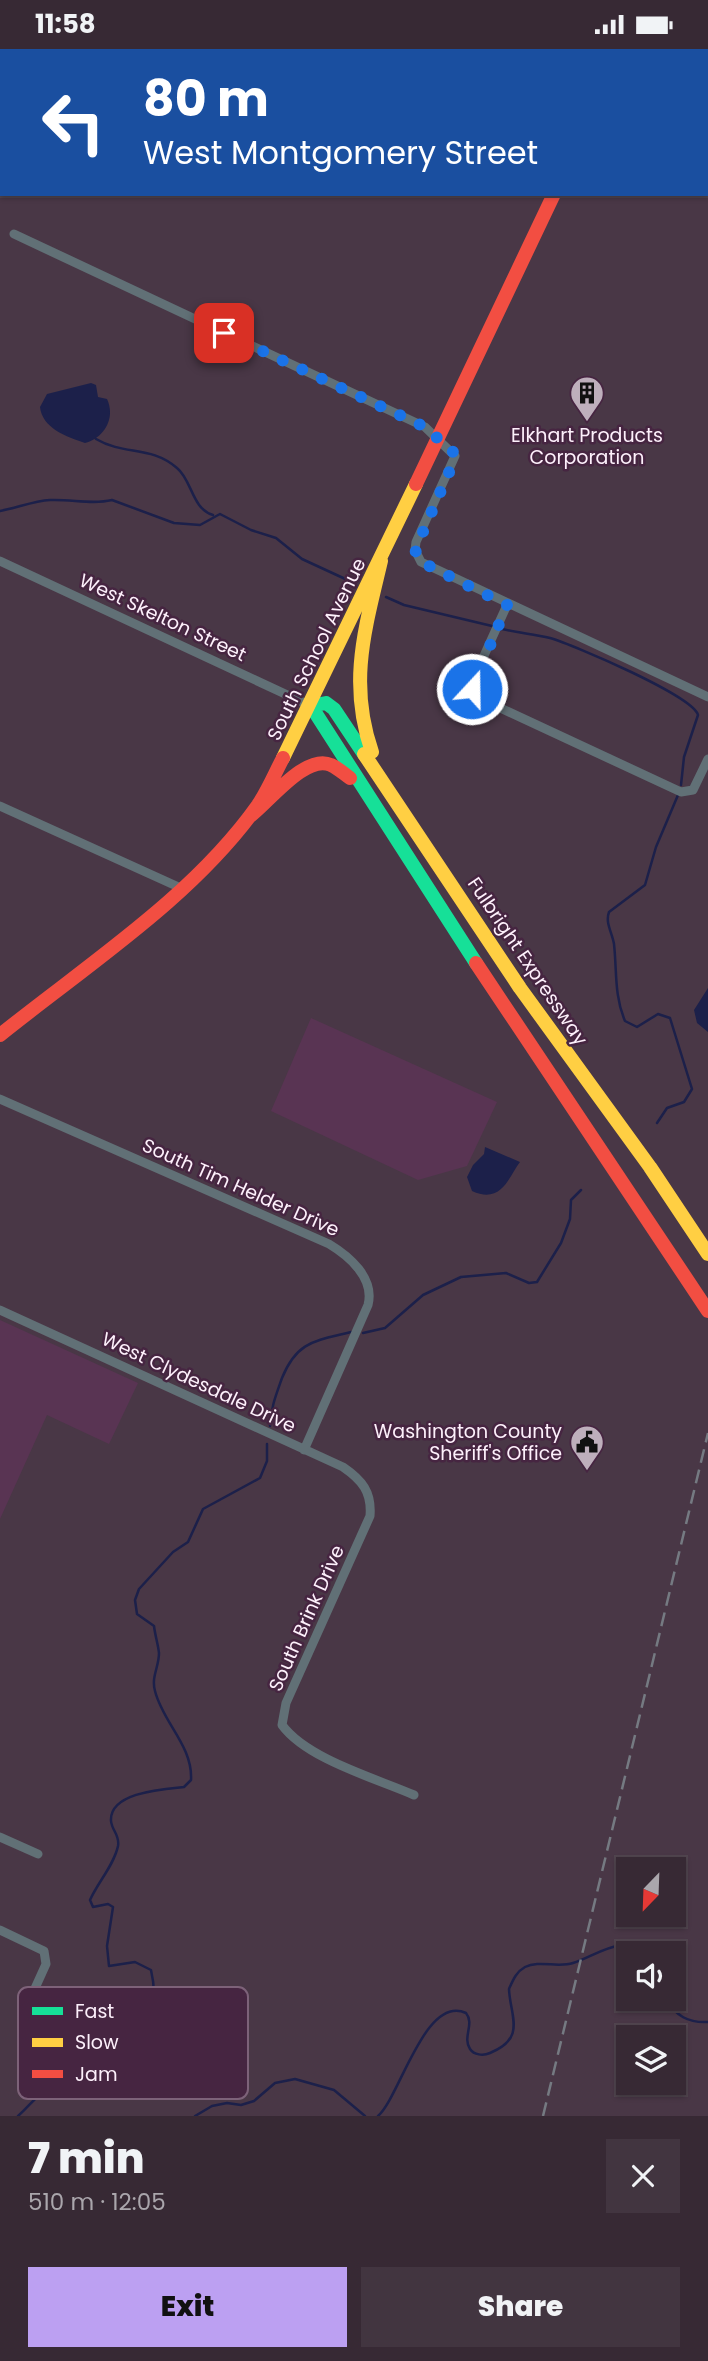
<!DOCTYPE html>
<meta charset="utf-8">
<style>
body{margin:0;font-family:Poppins,sans-serif;background:#423540;color:#f1f3f6;height:100vh;display:flex;flex-direction:column;font-size:26px;white-space:nowrap}
*{box-sizing:border-box;margin:0}
p{font-size:23px;color:#aaa6ac}
.icon{flex:none;width:38px;height:38px;fill:none;stroke:currentColor;stroke-width:2;stroke-linecap:round;stroke-linejoin:round}
.map{position:relative;height:2067px;overflow:hidden}
.panel{display:flex;flex-direction:column;background:#372934;flex:1}
.panel>*{flex:none}
.guide{position:absolute;left:0px;top:0px;width:709px;height:147px;box-shadow:0 2px 5px #0004,0 0 0 2px #51454f;background:#1a4fa0;color:#fff;overflow:hidden}
.needle{width:46px;rotate:203deg}
.buttons{position:absolute;left:616px;top:1808px;display:grid;gap:14px}
.buttons a{display:grid;place-items:center;width:70px;height:70px;border-radius:0px;background:#372934;box-shadow:0 2px 5px #0004,0 0 0 2px #51454f;font-size:35px}
.pin{position:absolute;display:grid;place-items:center;width:60px;height:60px;color:#fff;margin:-30px;border-radius:14px;box-shadow:0 4px 10px #0006}
.me{position:absolute;width:77px;margin:-38px;rotate:21deg;stroke-linejoin:round;filter:drop-shadow(0 0 5px #0008)}
.turn{display:flex;align-items:center;gap:24px;height:147px;padding:0 28px;font-size:32px}
.turn .icon{width:91px;height:91px;stroke-width:2.5}
.turn b{display:block;font-size:49px;line-height:60px}
.round{display:grid;place-items:center;flex:none;width:74px;height:74px;border-radius:0px;background:#423540}
.summary{display:flex;align-items:center;justify-content:space-between;height:119px;padding:0 28px}
h1{font-size:42px;font-weight:800;line-height:52px}
.action{display:flex;gap:14px;margin-top:auto;padding:14px 28px}
.action a{flex:1;height:80px;border-radius:0px;background:#bca0f2;color:#111;font-size:28px;font-weight:800;line-height:80px;text-align:center}
.action a+a{background:#423540;color:#f1f3f6}
.status{display:flex;justify-content:space-between;align-items:center;height:49px;padding:0 35px;background:#372934;direction:ltr}
.status svg{height:19px;fill:currentColor}
.map>svg:first-child{display:block}
</style>
<div class="status"><b>11:58</b><svg viewBox="0 0 49 12"><path d="M0 12V9h3v3zM5 12V6h3v6zM10 12V3h3v9zM15 12V0h3v12zM26 1h20v11H26zM47 4h2v5h-2z"/></svg></div>
<div class="map">
<svg width="708" height="2067" viewBox="0 0 708 2067">
<rect width="100%" height="100%" fill="#493746"/>
<path fill="#593453" d="M311,969L497,1053L467,1117L418,1131L271,1062Z
M0,1271L138,1334L109,1395L47,1366L0,1470Z"/>
<path fill="#1c204a" d="M91,334L96,336L98,348L107,350C116,369 104,389 85,394C67,388 42,379 40,358L47,345Z
M708,939V983L697,974L694,961Z
M485,1098L520,1113C509,1127 502,1156 472,1142L467,1128L473,1116L484,1105Z"/>
<g fill="none" stroke-linecap="round" stroke-linejoin="round">
<path stroke="#1c204a" stroke-width="2.5" d="M96,390C125,407 150,396 177,419C192,431 192,460 213,466
M0,462C17,459 33,452 50,451C72,450 92,456 112,451L174,474L200,476L220,465L251,481L276,489L302,510L354,534
M386,548L404,556L492,577
M502,580C518,584 535,585 550,589C574,596 693,647 698,666L684,708L681,736
M657,1074L667,1059L684,1053L692,1040L670,969L658,965L637,978L625,972C614,946 617,922 614,895C612,883 605,874 609,863L645,836L656,798L678,746
M363,1284L385,1279L423,1246L461,1228L506,1224L529,1234L537,1233L561,1194L570,1170L571,1151L581,1141
M270,1377C271,1358 276,1346 282,1329C297,1292 315,1292 351,1283
M666,1950C676,1967 688,1974 708,1973
M18,2067C26,2060 34,2050 42,2044C63,2032 90,2048 113,2038L121,2028L116,2002L118,1996L145,1988C155,1969 156,1941 151,1921L135,1913L109,1917L107,1897L113,1858L108,1855L93,1858L90,1851C98,1833 114,1816 118,1797C120,1786 112,1782 111,1772C109,1743 164,1740 184,1738L191,1731C193,1697 163,1674 155,1642C151,1628 159,1618 159,1604C158,1595 155,1586 154,1577L137,1565L135,1551L139,1540L173,1503L188,1493L203,1460L260,1429L267,1412V1395
M195,2067L212,2057L227,2054L241,2056L254,2052L275,2034L295,2030L334,2041L365,2067
M378,2067C400,2048 425,1945 466,1964C475,1975 462,1988 470,2000C474,2006 483,2007 490,2004C527,1989 510,1967 509,1940C513,1931 516,1923 525,1918C539,1911 558,1919 573,1914C596,1907 623,1884 645,1904"/>
<path stroke="#617076" stroke-width="9" d="M707,98H708
M14,185L425,378L455,407L416,493L415,501L421,513L708,648
M0,512L311,657
M507,556L472,633V640L479,649L681,743L693,741L708,710
M0,757L183,840
M0,1050L329,1195C349,1207 375,1229 368,1256L304,1401
M0,1261L343,1418C362,1431 372,1443 370,1467L286,1654L282,1676C307,1710 375,1729 414,1746
M0,1788L38,1805
M0,1881L44,1902L46,1915L27,1957"/>
<path stroke="#16e098" stroke-width="14" d="M364,705L334,660L326,654L311,657L476,914"/>
<path stroke="#ffcf43" stroke-width="14" d="M612,0V2
M372,703C348,634 365,580 381,512
M364,705L520,939L650,1118L708,1205
M283,709L416,435"/>
<path stroke="#f24e42" stroke-width="14" d="M416,435L554,145
M249,768C269,753 306,704 331,716C338,719 344,725 350,729
M476,914L708,1262
M0,986C87,916 193,848 258,756C268,741 275,724 283,709"/>
<path stroke="#757a82" stroke-width="2.5" stroke-dasharray="14 7" stroke-linecap="butt" d="M543,2067L708,1384"/>
</g>
<g fill="none" stroke-linecap="round" stroke-linejoin="round">
<path stroke="#1a73e8" stroke-width="12" stroke-dasharray="0 21.6" d="M224,284L425,378L453,403L454,412L415,501L421,513L507,556L472,640"/>
</g>
<defs>
<g id="building-pin" transform="scale(1.75)"><path d="M0 17L-7.5 6A9.5 9.5 0 1 1 7.5 6Z" fill="#beafbc" stroke="#462541"/><path d="M-4-6H4V6H1V3H-1V6H-4ZM-2.5-4.3h1.7v1.8h-1.7ZM.8-4.3h1.7v1.8H.8ZM-2.5-1h1.7V.8h-1.7ZM.8-1h1.7V.8H.8Z" fill="#111"/></g>
<g id="civic-pin" transform="scale(1.75)"><path d="M0 17L-7.5 6A9.5 9.5 0 1 1 7.5 6Z" fill="#beafbc" stroke="#462541"/><path d="M-.6-6.5H3V-4.5H.6V-3L4-1V1h2V6H-6V1h2V-1L-.6-3ZM-1.2 2.5V6h2.4V2.5Z" fill="#111"/></g>
</defs>
<g fill-rule="evenodd">
<use href="#building-pin" x="587" y="344"/>
<use href="#civic-pin" x="587" y="1393"/>
</g>
<g text-anchor="middle" stroke-width="5" stroke-linejoin="round" paint-order="stroke">
<g font-size="19" fill="#fdf0fb" stroke="#462541">
<text x="587" y="393">Elkhart Products<tspan x="587" dy="22">Corporation</tspan></text>
<text x="562" y="1389" text-anchor="end">Washington County<tspan x="562" dy="22">Sheriff's Office</tspan></text>
</g>
<g font-size="19" fill="#fdf0fb" stroke="#462541">
<text transform="translate(163 568) rotate(25)" y="7">West Skelton Street</text>
<text transform="translate(316 600) rotate(-64)" y="7">South School Avenue</text>
<text transform="translate(528 912) rotate(56)" y="7">Fulbright Expressway</text>
<text transform="translate(241 1138) rotate(24)" y="7">South Tim Helder Drive</text>
<text transform="translate(199 1333) rotate(25)" y="7">West Clydesdale Drive</text>
<text transform="translate(306 1569) rotate(-66)" y="7">South Brink Drive</text>
</g>
</g>
<rect x="18" y="1938" width="230" height="112" rx="10" fill="#462541" stroke="#7d6279" stroke-width="2"/>
<rect x="32" y="1958" width="31" height="8" fill="#16e098"/>
<rect x="32" y="1989" width="31" height="9" fill="#ffcf43"/>
<rect x="32" y="2021" width="31" height="8" fill="#f24e42"/>
<g font-size="19" fill="#fdf0fb">
<text x="75" y="1969">Fast</text>
<text x="75" y="2000">Slow</text>
<text x="75" y="2032">Jam</text>
</g>
</svg>
<div class="buttons">
<a><svg class="needle" viewBox="-14 -14 28 28"><path d="M0-13l5 13h-10z" fill="#e53935"/><path d="M0 13l5-13h-10z" fill="#aaa6ac"/></svg></a>
<a><svg class="icon" aria-label="sound" viewBox="0 0 24 24"><path d="M4 9h4l5-4v14l-5-4H4zM17 9q2 3 0 6"/></svg></a>
<a><svg class="icon" aria-label="layers" viewBox="0 0 24 24"><path d="M12 4l9 5-9 5-9-5zM3 14l9 5 9-5"/></svg></a>
</div>
<div class="pin" style="left:224px;top:284px;background:#d93025"><svg class="icon" aria-label="arrive" viewBox="0 0 24 24"><path d="M6 21V4h12l-3 4 3 4H6"/></svg></div>
<svg class="me" style="left:472px;top:640px" viewBox="-20 -20 40 40"><circle r="17" fill="#1a73e8" stroke="#fff" stroke-width="3"/><path d="M0-11L8 9 0 5-8 9z" fill="#fff"/></svg>
<div class="guide">
<div class="turn"><svg class="icon" aria-label="left" viewBox="0 0 24 24"><path d="M17 20v-9H6M10 6l-5 5 5 5"/></svg><div><b>80 m</b>West Montgomery Street</div></div>
</div>
</div>
<section class="panel">
<div class="summary"><div><h1>7 min</h1><p>510 m · 12:05</p></div><a class="round"><svg class="icon" aria-label="close" viewBox="0 0 24 24"><path d="M6 6l12 12M18 6L6 18"/></svg></a></div>
<div class="action"><a>Exit</a><a>Share</a></div>
</section>
